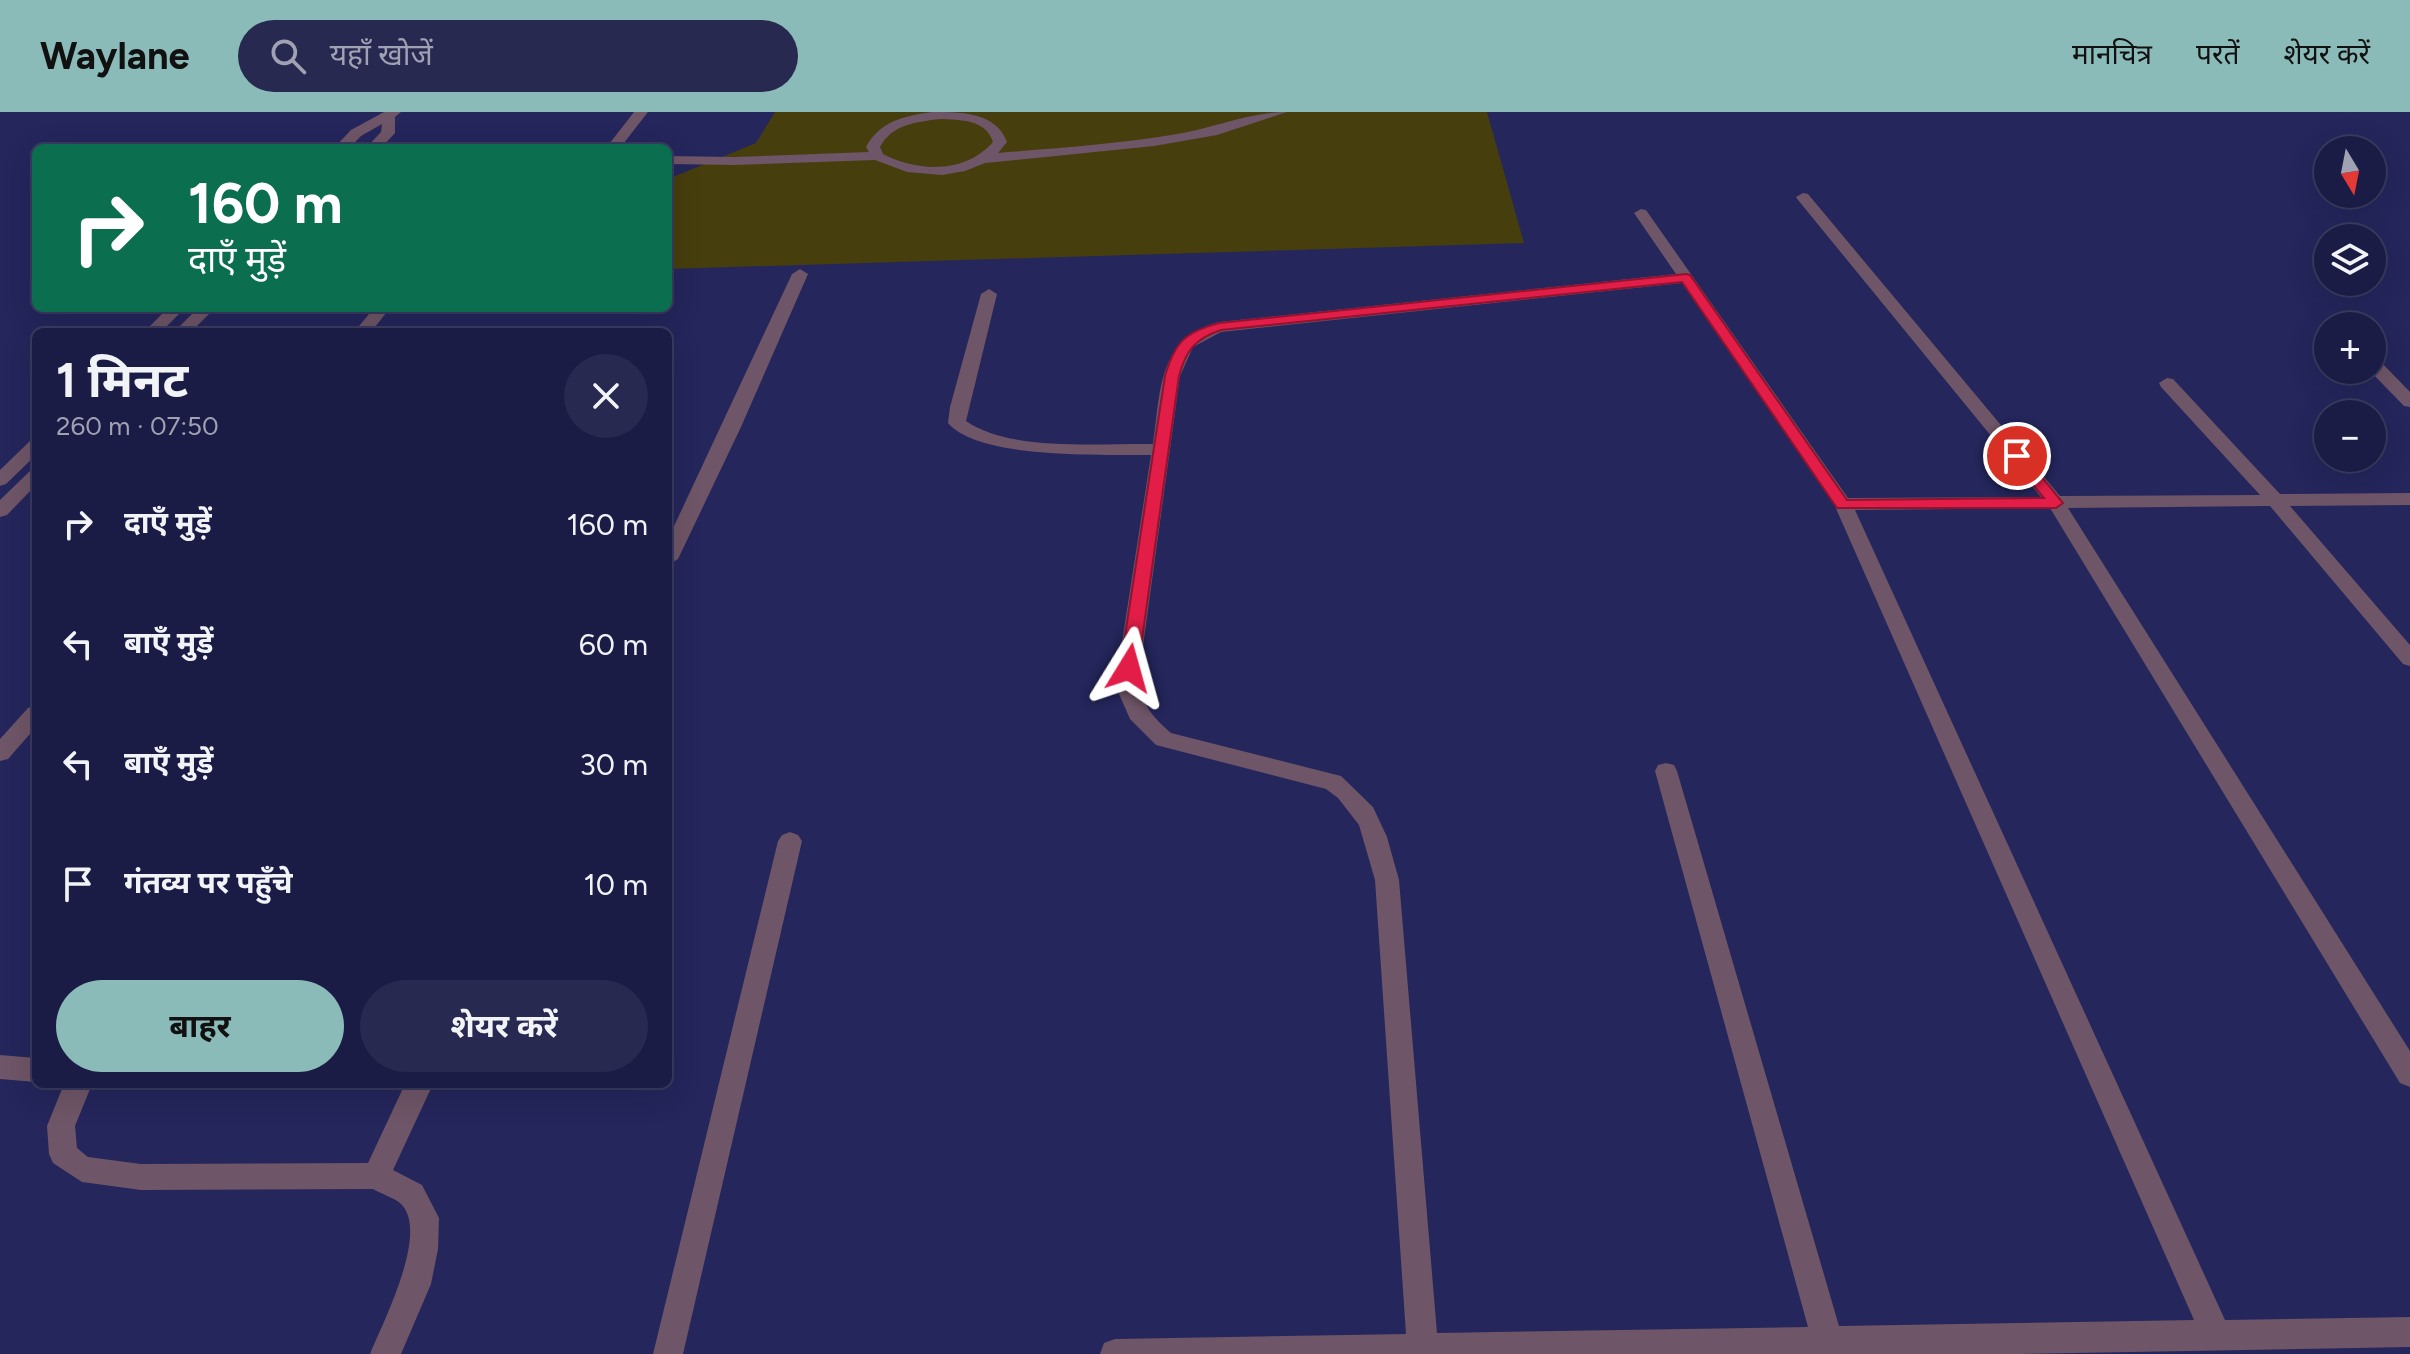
<!DOCTYPE html>
<html lang="hi">
<meta charset="utf-8">
<style>
body{margin:0;font-family:Figtree,"Noto Sans Devanagari",sans-serif;background:#282950;color:#f1f3f6;height:100vh;display:flex;flex-direction:column;font-size:30px;white-space:nowrap}
*{box-sizing:border-box;margin:0}
p{font-size:26px;color:#a0a1b3}
.icon{flex:none;width:44px;height:44px;fill:none;stroke:currentColor;stroke-width:2;stroke-linecap:round;stroke-linejoin:round}
.map{position:relative;flex:1;overflow:hidden}
.side{position:absolute;left:32px;top:216px;width:640px;height:760px;display:flex;flex-direction:column;background:#1b1c45;border-radius:12px;box-shadow:0 8px 32px #0002,0 0 0 2px #393a5e}
.side>*{flex:none}
.top-card{position:absolute;left:32px;top:32px;width:640px;height:168px;border-radius:12px;box-shadow:0 8px 32px #0002,0 0 0 2px #393a5e;background:#0b6e4f;color:#fff;overflow:hidden}
.needle{width:52px;rotate:170deg}
.controls{position:absolute;left:2314px;top:24px;display:grid;gap:16px}
.controls a{display:grid;place-items:center;width:72px;height:72px;border-radius:50%;background:#1b1c45;box-shadow:0 8px 32px #0002,0 0 0 2px #393a5e;font-size:40px}
.pin{position:absolute;display:grid;place-items:center;width:68px;height:68px;color:#fff;margin:-34px;border:4px solid #fff;border-radius:50%;box-shadow:0 2px 8px #0007}
.me{position:absolute;width:88px;margin:-44px;rotate:8deg;stroke-linejoin:round;filter:drop-shadow(0 0 6px #0008)}
.turn{display:flex;align-items:center;gap:28px;height:168px;padding:0 24px;font-size:36px}
.turn .icon{width:104px;height:104px;stroke-width:2.5}
.turn b{display:block;font-size:56px;line-height:68px}
.round{display:grid;place-items:center;flex:none;width:84px;height:84px;border-radius:42px;background:#282950}
.overview{display:flex;align-items:center;justify-content:space-between;height:136px;padding:0 24px}
h1{font-size:48px;font-weight:700;line-height:60px}
.cta{display:flex;gap:16px;margin-top:auto;padding:16px 24px}
.cta a{flex:1;height:92px;border-radius:48px;background:#8bbbb9;color:#111;font-size:32px;font-weight:700;line-height:92px;text-align:center}
.cta a+a{background:#282950;color:#f1f3f6}
ul{padding:0;list-style:none}
li{display:flex;align-items:center;gap:24px;height:120px;padding:0 24px}
li div{flex:1}
li b{display:block;font-size:30px}
li em{font-style:normal}
header{display:flex;align-items:center;gap:48px;box-sizing:border-box;height:112px;padding:0 40px;background:#8bbbb9;color:#111}
header strong{font-size:38px}
nav{display:flex;gap:44px;margin-inline-start:auto;font-size:28px}
.search{width:560px;height:72px;background:#282950;display:flex;align-items:center;gap:20px;box-sizing:border-box;padding:0 28px;border-radius:44px;color:#a0a1b3;font-size:30px}
.map>svg:first-child{display:block}
</style>
<header>
<strong>Waylane</strong>
<div class="search"><svg class="icon" aria-label="search" viewBox="0 0 24 24"><circle cx="10" cy="10" r="6"/><path d="M15 15l6 6"/></svg>यहाँ खोजें</div>
<nav><a>मानचित्र</a><a>परतें</a><a>शेयर करें</a></nav>
</header>
<div class="map">
<svg width="2410" height="1242" viewBox="0 0 2410 1242">
<rect width="100%" height="100%" fill="#24265c"/>
<path fill="#473e0e" d="M775,0H1487L1524,131L668,157V67L756,31Z"/>
<g fill="none" stroke-linecap="round" stroke-linejoin="round">
<path fill="#6e5567" fill-rule="evenodd" d="M932,0C961,0 996,0 1007,30L998,41C1057,36 1118,32 1177,22C1214,16 1250,0 1287,0L1217,23L1154,34L985,51L965,59L942,63L907,60L875,48L734,53L727,49L734,45L869,40L866,35C880,9 904,4 932,0ZM940,7C960,8 986,7 993,30C965,62 918,60 883,42L880,35C892,12 917,10 940,7Z"/>
<path fill="#6e5567" fill-rule="evenodd" d="M384,0H401L395,5V21L381,36H366L381,20L382,12L361,24L349,36H334L351,18Z
M634,0H648L620,36H606Z
M668,44L734,45L741,49L734,53L668,52Z
M1803,81L1808,82L2060,384L2260,383L2161,275L2159,271L2167,266L2173,267L2280,382L2410,381V393L2290,394L2410,533V554L2403,552L2270,394L2068,396L2410,939V975L2400,971L2050,396L1855,398L2225,1208L2410,1205V1235L2021,1242H1100L1104,1231L1115,1227L1406,1222L1375,768L1359,713L1338,686L1326,677L1156,633L1130,607L1119,582L1118,556L1151,343C1104,342 980,348 948,311L950,295L981,182L989,177L997,182L966,309C1011,340 1099,331 1153,332C1161,280 1157,226 1219,210L1676,162L1634,101L1641,97L1646,98L1848,386L2041,385L1798,88L1796,85ZM1682,171L1834,392L2194,1208L1839,1214L1677,659L1674,653L1666,651L1658,653L1655,659L1808,1215L1437,1221L1399,768L1387,725L1373,695L1341,664L1171,621C1146,599 1141,590 1140,556L1180,264L1193,235L1221,220Z
M800,157L808,162L741,315L678,447L668,453V427L792,162Z
M168,196H185L161,220H144Z
M198,196H215L191,220H174Z
M374,196H390L371,220H354Z
M573,214L579,216L580,220H564Z
M2372,246L2378,247L2410,280V295L2404,294L2369,258H2372Z
M36,328V343L6,372L0,374V358L30,329Z
M36,358V373L7,403L0,405V388L30,359Z
M36,593V615L8,647L0,649V627L28,596Z
M790,720L798,723L802,729L683,1242H653L778,729L782,723Z
M0,943L36,946V970L0,967Z
M64,972H92L75,1014L77,1036L88,1045L141,1052L368,1051L405,972H433L393,1058L422,1073L439,1106L438,1137L431,1172L401,1242H370C382,1212 430,1120 401,1092C395,1086 381,1082 373,1077L141,1078L82,1070L53,1051L49,1042L47,1014Z"/>
</g>
<path fill="#e11d48" stroke="#92132f" stroke-width="2" d="M1686,162L1690,163L1847,388L2044,386L2009,344L2017,339L2022,341L2063,391L2056,396H1837L1682,170L1221,218C1195,227 1186,238 1179,264L1138,556L1129,562L1123,560L1120,556L1165,264C1175,230 1185,220 1219,211Z"/>
</svg>
<div class="controls">
<a><svg class="needle" viewBox="-14 -14 28 28"><path d="M0-13l5 13h-10z" fill="#e53935"/><path d="M0 13l5-13h-10z" fill="#a0a1b3"/></svg></a>
<a><svg class="icon" aria-label="layers" viewBox="0 0 24 24"><path d="M12 4l9 5-9 5-9-5zM3 14l9 5 9-5"/></svg></a>
<a>+</a>
<a>−</a>
</div>
<div class="pin" style="left:2017px;top:344px;background:#d93025"><svg class="icon" aria-label="arrive" viewBox="0 0 24 24"><path d="M6 21V4h12l-3 4 3 4H6"/></svg></div>
<svg class="me" style="left:1129px;top:556px" viewBox="-20 -20 40 40"><path d="M0-17L14 15 0 8-14 15z" fill="#e11d48" stroke="#fff" stroke-width="4"/></svg>
<div class="top-card">
<div class="turn"><svg class="icon" aria-label="right" viewBox="0 0 24 24"><path d="M7 20v-9h11M14 6l5 5-5 5"/></svg><div><b>160 m</b>दाएँ मुड़ें</div></div>
</div>
<section class="side">
<div class="overview"><div><h1>1 मिनट</h1><p>260 m · 07:50</p></div><a class="round"><svg class="icon" aria-label="close" viewBox="0 0 24 24"><path d="M6 6l12 12M18 6L6 18"/></svg></a></div>
<ul>
<li><svg class="icon" aria-label="right" viewBox="0 0 24 24"><path d="M7 20v-9h11M14 6l5 5-5 5"/></svg><div><b>दाएँ मुड़ें</b></div><em>160 m</em></li>
<li><svg class="icon" aria-label="left" viewBox="0 0 24 24"><path d="M17 20v-9H6M10 6l-5 5 5 5"/></svg><div><b>बाएँ मुड़ें</b></div><em>60 m</em></li>
<li><svg class="icon" aria-label="left" viewBox="0 0 24 24"><path d="M17 20v-9H6M10 6l-5 5 5 5"/></svg><div><b>बाएँ मुड़ें</b></div><em>30 m</em></li>
<li><svg class="icon" aria-label="arrive" viewBox="0 0 24 24"><path d="M6 21V4h12l-3 4 3 4H6"/></svg><div><b>गंतव्य पर पहुँचे</b></div><em>10 m</em></li>
</ul>
<div class="cta"><a>बाहर</a><a>शेयर करें</a></div>
</section>
</div>
